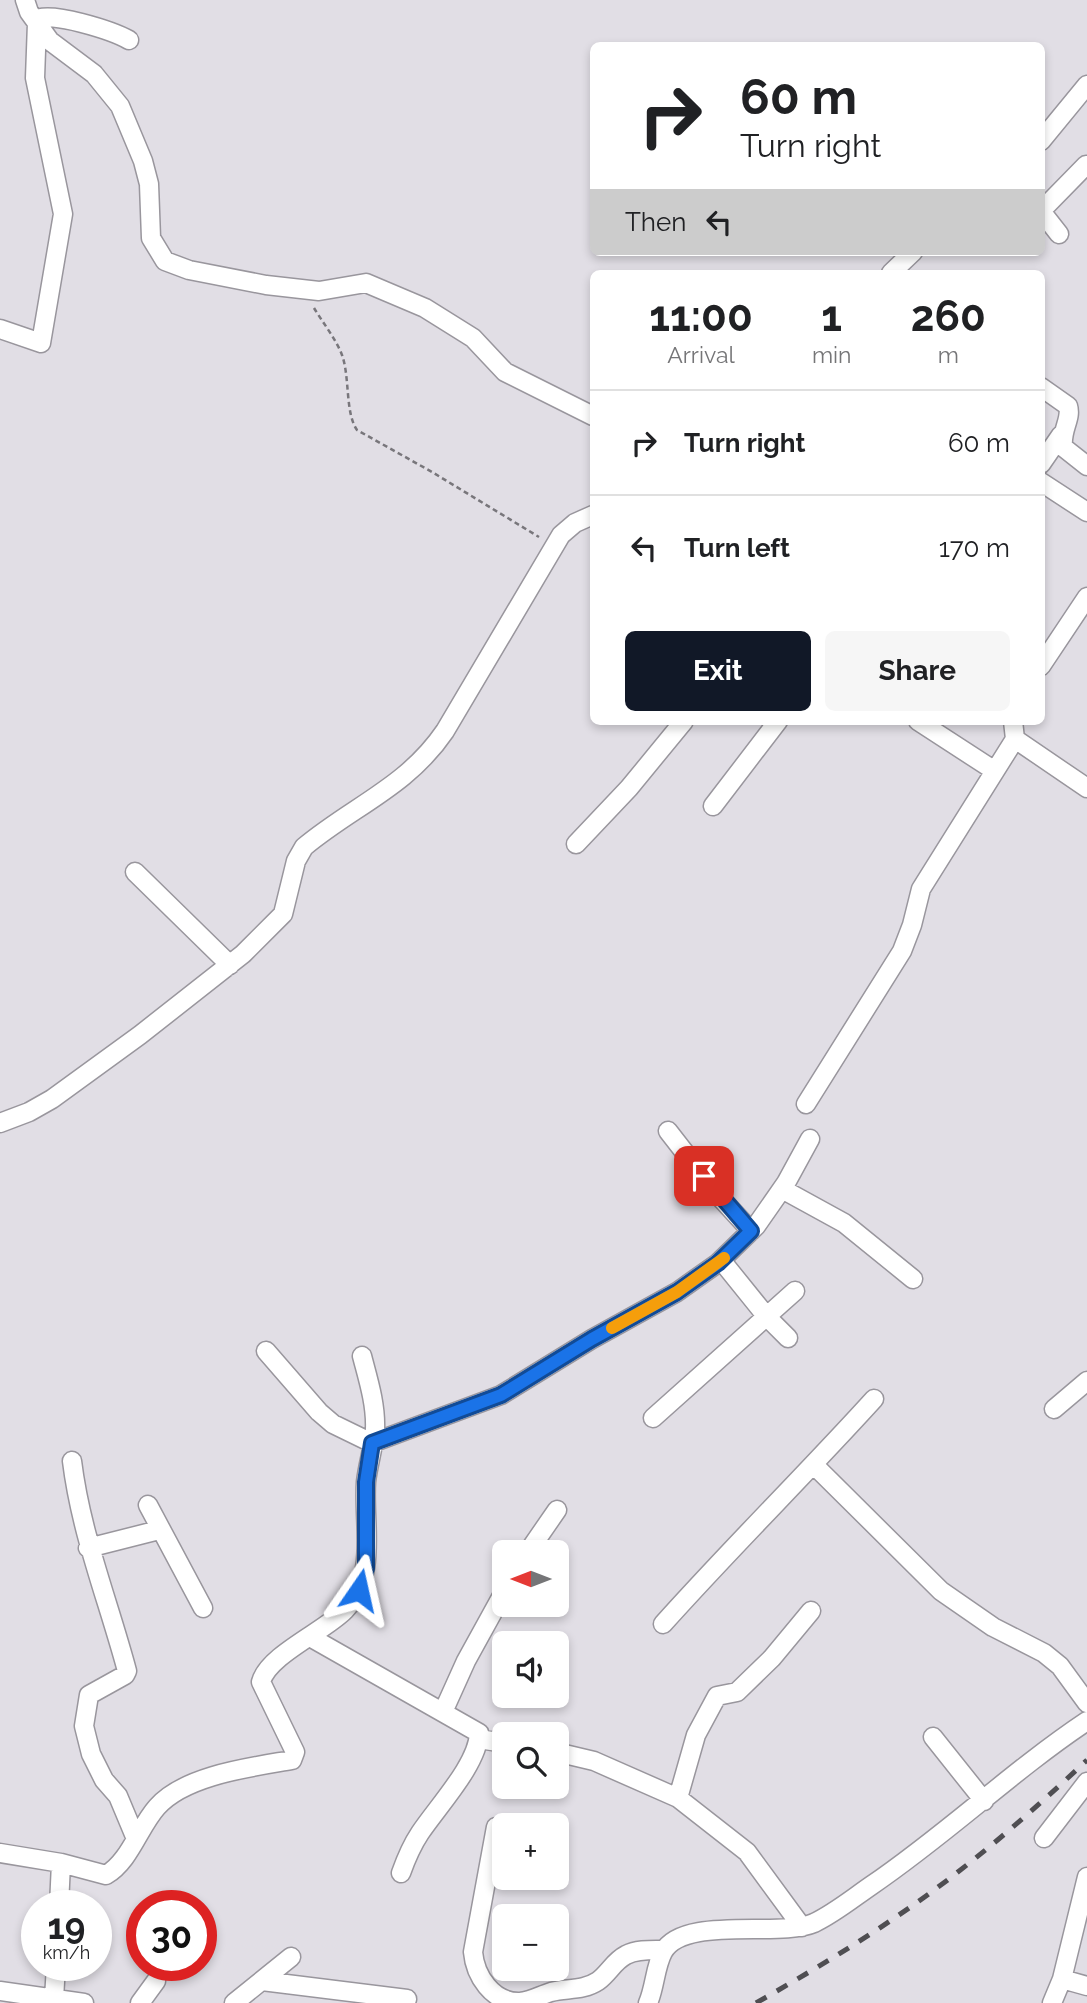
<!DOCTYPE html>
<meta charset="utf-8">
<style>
body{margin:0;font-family:Raleway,sans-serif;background:#f6f6f6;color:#202124;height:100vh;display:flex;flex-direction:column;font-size:26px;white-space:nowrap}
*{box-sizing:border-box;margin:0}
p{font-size:23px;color:#757577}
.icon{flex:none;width:38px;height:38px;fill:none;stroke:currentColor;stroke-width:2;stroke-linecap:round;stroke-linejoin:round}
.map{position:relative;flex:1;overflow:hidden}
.sheet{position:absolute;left:590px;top:270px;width:455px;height:455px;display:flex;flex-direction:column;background:#fff;border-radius:10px;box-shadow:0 4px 10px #0003}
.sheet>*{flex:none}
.hud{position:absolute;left:590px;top:42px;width:455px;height:214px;border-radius:10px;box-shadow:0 4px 10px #0003;background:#fff;color:#202124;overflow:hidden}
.needle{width:46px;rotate:270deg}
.controls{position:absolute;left:492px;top:1540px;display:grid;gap:14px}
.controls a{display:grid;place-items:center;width:77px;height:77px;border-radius:10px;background:#fff;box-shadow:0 4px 10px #0003;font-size:35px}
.speed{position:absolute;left:21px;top:1890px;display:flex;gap:14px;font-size:35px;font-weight:700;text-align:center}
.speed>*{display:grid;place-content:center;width:91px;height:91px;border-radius:50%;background:#fff;box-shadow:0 4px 10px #0003;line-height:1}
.speed small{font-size:18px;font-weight:400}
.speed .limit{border:10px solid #d22;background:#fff;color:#111}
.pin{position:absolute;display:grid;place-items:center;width:60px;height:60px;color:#fff;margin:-30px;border-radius:14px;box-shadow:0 4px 10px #0006}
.me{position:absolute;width:77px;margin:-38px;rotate:11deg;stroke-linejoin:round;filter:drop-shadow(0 0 5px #0008)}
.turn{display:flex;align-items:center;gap:24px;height:147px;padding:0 35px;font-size:32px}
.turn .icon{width:91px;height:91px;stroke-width:2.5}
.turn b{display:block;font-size:49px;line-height:60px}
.then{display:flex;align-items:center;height:66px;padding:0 35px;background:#0003;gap:14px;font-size:26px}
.eta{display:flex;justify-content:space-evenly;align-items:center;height:119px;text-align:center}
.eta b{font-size:42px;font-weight:700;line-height:49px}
.cta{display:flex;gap:14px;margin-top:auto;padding:14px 35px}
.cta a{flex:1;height:80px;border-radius:10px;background:#111827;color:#fff;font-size:28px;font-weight:700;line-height:80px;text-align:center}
.cta a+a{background:#f6f6f6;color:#202124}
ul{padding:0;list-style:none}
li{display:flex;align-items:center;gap:21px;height:105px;padding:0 35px;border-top:2px solid #e0e0e0}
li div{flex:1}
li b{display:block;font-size:26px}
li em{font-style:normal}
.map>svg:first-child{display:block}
</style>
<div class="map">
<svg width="1087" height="2003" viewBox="0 0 1087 2003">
<rect width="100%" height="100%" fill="#e1dee5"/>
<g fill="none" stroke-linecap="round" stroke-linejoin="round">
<g stroke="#99969d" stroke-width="21">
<path id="minor" d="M25,0L29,12L50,41L94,74L120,106L143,161L149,184L151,238L165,261L189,270L266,285L319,291L366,283L425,308L473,338L505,372L593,416
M35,20C49,10 113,31 129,40
M1041,141L1087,85
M1041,211L1086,165
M1041,211L1059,234
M891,273L913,252
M0,329L41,343L63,214L35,78L37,23
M1041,387L1068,406C1072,419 1061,429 1063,447L1087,466
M1041,464L1061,435
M1041,482L1087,512
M1041,666L1087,597
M918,721L995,771
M1015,739L1087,788
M713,806L778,721
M576,844L629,788L684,721
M135,872L230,965
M806,1104L902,951L912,925L921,889L1015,739L1013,721
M0,1123L29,1112L52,1099L140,1035L243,954L283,914L296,861L304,847C353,806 407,787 445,731L561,535L575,523L593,515
M668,1131L717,1194L751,1231
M782,1189L844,1223L913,1279
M721,1260L767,1317L788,1338
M266,1351L319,1412L333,1424L372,1443L501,1395L592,1339L677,1292L718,1263L756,1226L786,1183L810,1139
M1054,1409L1087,1381
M653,1418L795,1291
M72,1461C81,1534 108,1600 127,1671L125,1675L89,1695L84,1726L91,1754L104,1780L118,1796L136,1839
M814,1465L941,1591L993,1627L1044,1653L1060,1666L1087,1703
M148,1505L203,1608
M88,1548L159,1530
M528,1552L557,1510
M663,1624C732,1547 805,1475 874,1399
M310,1637L479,1733C478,1764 438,1806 420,1833C412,1845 406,1859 401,1873
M443,1712L466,1661L504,1592
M933,1737L984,1801
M479,1739L504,1743
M556,1752L594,1761L678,1798L747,1852L802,1927
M678,1798L696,1735L717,1696L737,1692L772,1658L811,1611
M496,1827L473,1952C475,1975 492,2003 520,2002C531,2001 541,1995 551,1992C567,1988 583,1991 598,1981C609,1973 614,1961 626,1955C637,1949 652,1950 664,1950
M1044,1838L1087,1782
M0,1853L61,1863L106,1875C130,1861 139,1827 157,1807C185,1775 252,1767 292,1760L295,1752L261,1682C268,1655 325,1631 345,1610C378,1575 363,1525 366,1482C368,1464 374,1446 375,1429C376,1404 368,1379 362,1356
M59,1906L61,1863
M1062,1979L1087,1986
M262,1981L407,1999
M0,1991L84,2003
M54,1999L56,1965
M140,2003L156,1981
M234,2003L291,1957
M648,2003C655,1987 655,1967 663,1952C683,1915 779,1938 814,1923C835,1913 853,1898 872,1885C947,1834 1012,1771 1087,1721
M1052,2003L1062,1979L1087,1877"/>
</g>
<path stroke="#78767b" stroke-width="2.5" stroke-dasharray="5 3.5" stroke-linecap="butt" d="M314,308C323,323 336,339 342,355C350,377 345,413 357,430L432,472L539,537"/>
<use href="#minor" stroke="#fff" stroke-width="18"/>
<path stroke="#4f4e52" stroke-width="5" stroke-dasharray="12 12" stroke-linecap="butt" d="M756,2003C812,1971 867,1938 919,1901C978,1859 1034,1810 1087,1760"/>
</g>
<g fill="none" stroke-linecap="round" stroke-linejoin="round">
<g stroke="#114b97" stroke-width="18">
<path id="route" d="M359,1590L366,1568V1482L372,1443L501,1395L592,1339L677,1292L718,1263L751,1231L704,1176"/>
</g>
<use href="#route" stroke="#1a73e8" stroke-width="12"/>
<path stroke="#f59e0b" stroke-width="12" d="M612,1328L677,1292L724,1258"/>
</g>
</svg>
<div class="controls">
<a><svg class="needle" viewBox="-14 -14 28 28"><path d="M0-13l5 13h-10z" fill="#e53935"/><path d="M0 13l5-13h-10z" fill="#757577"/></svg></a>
<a><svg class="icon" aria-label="sound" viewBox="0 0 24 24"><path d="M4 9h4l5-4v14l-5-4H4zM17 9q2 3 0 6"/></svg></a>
<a><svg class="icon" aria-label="search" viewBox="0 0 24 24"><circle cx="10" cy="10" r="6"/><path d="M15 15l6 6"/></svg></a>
<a>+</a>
<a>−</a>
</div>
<div class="speed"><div>19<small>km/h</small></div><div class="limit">30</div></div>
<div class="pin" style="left:704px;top:1176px;background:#d93025"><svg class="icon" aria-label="arrive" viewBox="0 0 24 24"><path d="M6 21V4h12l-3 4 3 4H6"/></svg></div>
<svg class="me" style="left:359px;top:1590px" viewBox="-20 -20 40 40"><path d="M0-17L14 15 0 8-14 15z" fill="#1a73e8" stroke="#fff" stroke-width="4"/></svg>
<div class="hud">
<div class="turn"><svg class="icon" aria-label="right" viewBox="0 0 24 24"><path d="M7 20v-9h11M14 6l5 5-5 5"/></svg><div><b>60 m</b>Turn right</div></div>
<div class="then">Then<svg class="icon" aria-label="left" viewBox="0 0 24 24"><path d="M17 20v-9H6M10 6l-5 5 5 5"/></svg></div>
</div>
<section class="sheet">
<div class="eta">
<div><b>11:00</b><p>Arrival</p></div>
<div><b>1</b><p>min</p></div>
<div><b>260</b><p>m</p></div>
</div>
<ul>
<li><svg class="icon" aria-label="right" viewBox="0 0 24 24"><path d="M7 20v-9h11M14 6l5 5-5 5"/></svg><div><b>Turn right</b></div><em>60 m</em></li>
<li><svg class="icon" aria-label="left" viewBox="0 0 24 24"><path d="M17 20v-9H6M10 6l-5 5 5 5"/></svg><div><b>Turn left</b></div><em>170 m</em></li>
</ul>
<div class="cta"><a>Exit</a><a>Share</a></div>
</section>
</div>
